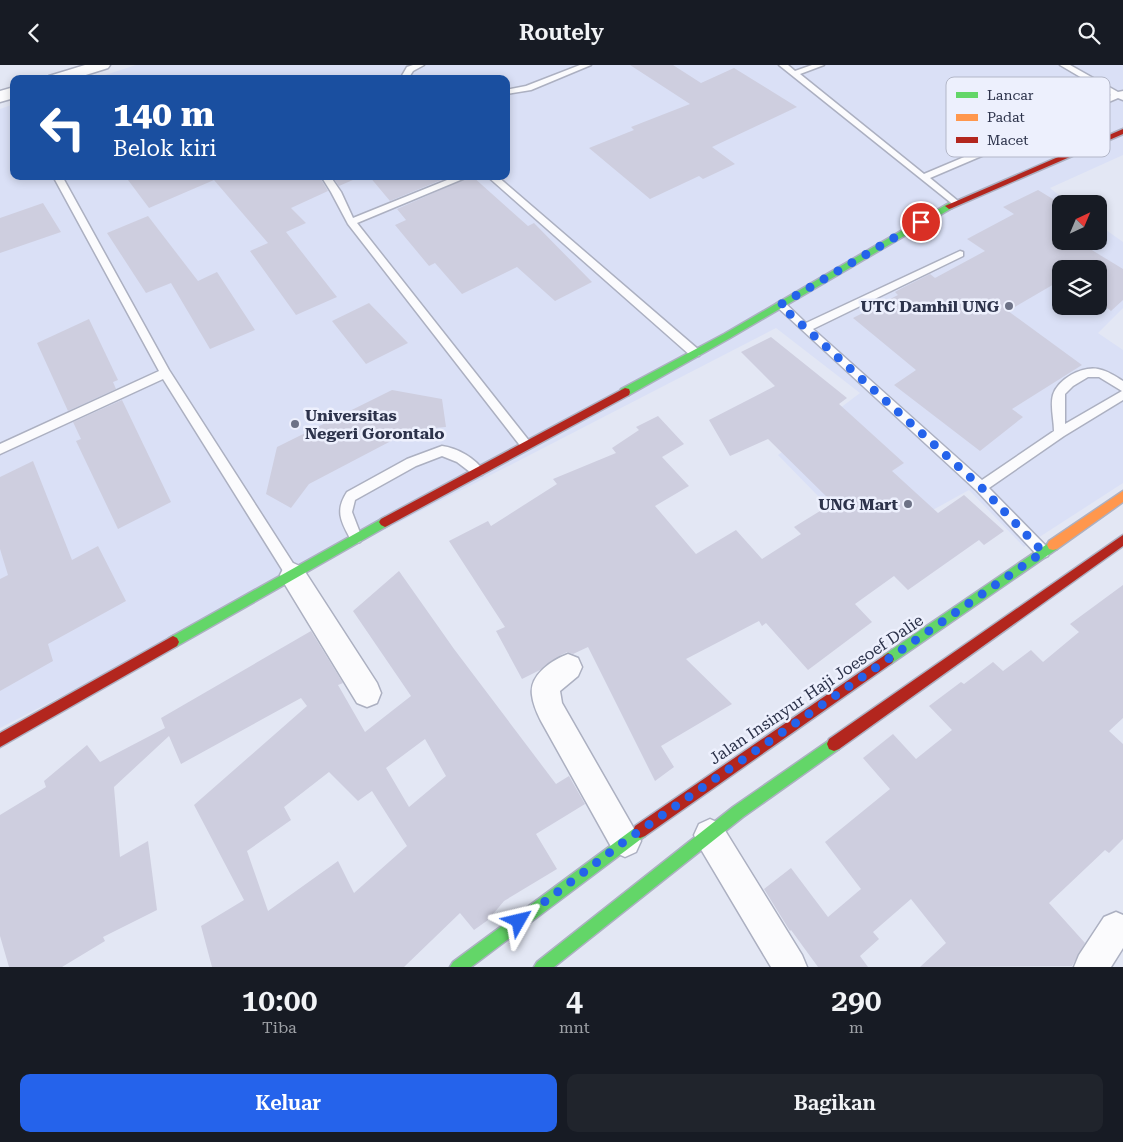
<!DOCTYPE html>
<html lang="id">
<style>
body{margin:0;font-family:"Roboto Serif",serif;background:#20242c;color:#f1f3f6;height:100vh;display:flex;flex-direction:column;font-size:19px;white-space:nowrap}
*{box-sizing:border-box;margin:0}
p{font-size:16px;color:#9ea1a6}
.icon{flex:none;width:28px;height:28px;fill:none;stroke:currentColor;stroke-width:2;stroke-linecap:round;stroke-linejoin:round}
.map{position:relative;height:902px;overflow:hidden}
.panel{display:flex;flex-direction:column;background:#171b24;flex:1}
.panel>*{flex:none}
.banner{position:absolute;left:10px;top:10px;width:500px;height:105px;border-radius:10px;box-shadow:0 2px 8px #0003;background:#1a4fa0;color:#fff;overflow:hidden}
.needle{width:32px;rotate:44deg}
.tools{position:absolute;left:1052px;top:130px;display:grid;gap:10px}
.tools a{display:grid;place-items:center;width:55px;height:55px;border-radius:10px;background:#171b24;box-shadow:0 2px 8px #0003;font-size:25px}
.pin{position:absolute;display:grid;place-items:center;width:42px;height:42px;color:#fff;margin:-21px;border:2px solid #fff;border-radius:50%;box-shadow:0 1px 5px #0007}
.me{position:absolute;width:55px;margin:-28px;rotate:53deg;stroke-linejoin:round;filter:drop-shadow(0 0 4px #0008)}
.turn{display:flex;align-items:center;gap:18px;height:105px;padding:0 20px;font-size:22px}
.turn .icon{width:65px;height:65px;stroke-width:2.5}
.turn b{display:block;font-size:35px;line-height:42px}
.eta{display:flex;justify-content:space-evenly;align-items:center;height:85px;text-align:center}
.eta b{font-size:30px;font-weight:600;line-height:35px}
.cta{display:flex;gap:10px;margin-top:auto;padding:10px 20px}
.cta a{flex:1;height:58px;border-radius:10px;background:#2563eb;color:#fff;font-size:20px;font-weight:600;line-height:58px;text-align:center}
.cta a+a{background:#20242c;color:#f1f3f6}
header{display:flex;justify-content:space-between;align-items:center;height:65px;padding:0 20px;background:#171b24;font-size:22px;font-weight:600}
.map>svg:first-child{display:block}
</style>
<header><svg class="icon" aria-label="back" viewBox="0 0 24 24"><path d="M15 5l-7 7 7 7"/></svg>Routely<svg class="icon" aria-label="search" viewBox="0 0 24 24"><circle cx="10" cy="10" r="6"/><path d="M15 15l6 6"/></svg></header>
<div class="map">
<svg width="1123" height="902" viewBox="0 0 1123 902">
<rect width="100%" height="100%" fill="#e3e7f4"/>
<path fill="#dae0f6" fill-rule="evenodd" d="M136,0H1123V90L1050,123L1070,139H1061V176H1099V160L1123,177V243L1098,268L1123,285V418L1024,482L969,425L902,462L856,470L778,390L860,328L776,263L0,663V44L14,39V111H506V14H93ZM1061,204H1099V241H1061Z"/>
<path fill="#cecedf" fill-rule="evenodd" d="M630,0H673L701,18L734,3L797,42L712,82L735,99L703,114L699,111L650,134L589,83L634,65L631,62L690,39Z
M125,111H319L328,126L291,143L306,158L286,167L337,232L296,250L250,186L268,178L214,115L149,143Z
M332,111H362L339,121Z
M369,111H451L390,136Z
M472,111L528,161L534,158L592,217L555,236L517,202L462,229L435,198L429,201L395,160L406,155L397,144Z
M1038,125L1061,139V176H1077L1123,204V235L1111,246L1099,236V204H1061V215L1008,246L1082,300L1012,344L1023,352L980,386L894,320L916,305L853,253L898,230L895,227L902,223L930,209L935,213L985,186L967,174L1014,149L1003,142Z
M43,138L61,167L0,188V153Z
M148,151L198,216L217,207L255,265L210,284L171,218L146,228L107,168Z
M369,238L408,278L366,299L332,256Z
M89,254L118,315L113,317L116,324L68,346L37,278Z
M771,272L847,333L839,339L904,398L892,406L938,448L964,430L1004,466L984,480L979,475L908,525L894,511L855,539L872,557L808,605L766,558L762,561L759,556L686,594L732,639L661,681L674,702L655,716L588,582L573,589L567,587L561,590L540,605L522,614L496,566L505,562L449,476L488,456L491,461L557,419L553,414L616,388L612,383L639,365L636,362L658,351L684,379L662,392L689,421L655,441L696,489L736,465L762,494L801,469L794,462L833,438L768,374L730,391L709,355L775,321L741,287Z
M392,325L442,334L446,362L412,365L309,419L291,443L266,429L277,382Z
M122,335L171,437L118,464L76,376L81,374L73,357Z
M33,396L72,495L98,481L126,536L48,579L53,596L0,626V514L8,510L0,484V412Z
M399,506L454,584L556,719L569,711L585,739L536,769L557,804L504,836L488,855L474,865L460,848L404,902H212L201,861L244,835L194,740L307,641L301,633L181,699L169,671L114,722L120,792L148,776L157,845L103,872L105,876L62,902H9L0,871V750L46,722L44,716L87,680L100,697L165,663L161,653L311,566L343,618L338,620L365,667L411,631L353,546ZM425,674L446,711L409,742L386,703ZM329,707L358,736L372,726L407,781L354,828L338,796L268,846L247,786L291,755L284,742Z
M1123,520V653L1109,666L1123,679V774L1109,788L1105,785L1049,838L1085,878L1072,901L920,902L946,878L911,834L873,867L879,874L860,891L868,902H818L791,865L790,866L764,824L791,803L828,852L861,824L825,777L890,724L863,693L893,669L916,694L952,665L929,641L961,617L964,619L993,597L1003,606L1031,585L1043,597L1079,567L1070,559Z"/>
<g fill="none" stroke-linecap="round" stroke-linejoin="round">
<g stroke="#acb0c1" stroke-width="3">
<path id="lane" d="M413,0H424L413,6L408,14H400L407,2Z
M580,0H591L531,25L506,29V25L526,21Z
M779,0H788L795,6L812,0H824L800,9L924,109L1111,30L1060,0H1070L1118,27L1123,26V35L1118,33L930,113L958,136V140L955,141Z
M53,111H62L169,305L298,506L300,510L298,514L293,516L288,514L163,314L0,389V379L159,306Z
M321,111H330L341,127L353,153L457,111H470L357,158L530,377L532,380L530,383H522L348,159L331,127Z
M487,111H497L699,285L700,288L699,291H691Z
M960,186L963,187V191L813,264L982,415L1054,366C1054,355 1050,341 1053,330C1058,314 1082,301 1098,304C1108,306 1115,311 1123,316V335L1064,371L989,423L1048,483L1049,487L1048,491L1043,493L1038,491L977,426L775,240L780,236L784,237L806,258ZM1088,312H1099L1122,326L1065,359V329L1073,321Z
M442,381C457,383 476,393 484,407L482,410H474L457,397L442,391L416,401L355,435L352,447L362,473L360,477L356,478L352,477C342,458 334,447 347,427L407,394Z"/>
</g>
<g stroke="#acb0c1" stroke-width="3">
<path id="street" d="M85,0H110L108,3L73,14H47L49,11Z
M14,22V33L0,37V26Z
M293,498L302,502L377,618L381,628L377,638L367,642L357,638L284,518L280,510L284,502Z
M568,589L578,593L582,602L578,611L560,626L562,638L641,776L636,787L625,792L614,787L541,656C537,648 533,639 532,630C529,610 552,595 568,589Z
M710,754L721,759L802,890L807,902H771L699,781L694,770L699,759Z
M1116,847L1123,850V883L1111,902H1074L1079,890L1104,852Z"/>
</g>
<g stroke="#acb0c1" stroke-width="3">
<path id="fast" d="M949,138L953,141L952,143L730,273L629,330H621L620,327L621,324L724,269Z
M385,452L389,454L391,457L389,460L177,581L173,583L169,581L167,577L169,573Z
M1053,475L1057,476L1059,480L1057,484L892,598L888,600L884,598L882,594L884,590Z
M834,672L839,674L841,679L839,684L743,752L554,902H534L537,897L733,742Z
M640,759L645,761L647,766L645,771L471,902H450L453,897Z"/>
</g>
<g stroke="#acb0c1" stroke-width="3">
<path id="slow" d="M1123,426V437L1057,484L1053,485L1049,484L1047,480L1049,476Z"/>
</g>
<g stroke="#acb0c1" stroke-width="3">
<path id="jam" d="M1123,64V69L952,143L949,144L945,141Z
M625,323L629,324L630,327L629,330L389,460L385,462L381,460L379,457L381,454Z
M1123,470V481L839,684L834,686L829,684L827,679L829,674Z
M173,571L177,573L179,577L177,581L0,682V668Z
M888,588L892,590L894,594L892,598L645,771L640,773L635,771L633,766L635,761Z"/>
</g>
<use href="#lane" fill="#fbfbfd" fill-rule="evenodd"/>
<use href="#street" fill="#fbfbfd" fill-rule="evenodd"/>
<use href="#fast" fill="#63d668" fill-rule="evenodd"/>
<use href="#slow" fill="#ff974d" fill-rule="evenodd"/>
<use href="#jam" fill="#b3261e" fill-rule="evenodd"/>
</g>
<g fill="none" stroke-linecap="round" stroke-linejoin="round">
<path stroke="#2563eb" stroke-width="9" stroke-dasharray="0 16.2" d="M519,856L625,776L1043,487L981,422L780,240L921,157"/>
</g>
<g fill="#6d7286" stroke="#edf0fd" stroke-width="2">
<circle cx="1009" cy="241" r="5"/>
<circle cx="295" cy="359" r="5"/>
<circle cx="908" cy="439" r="5"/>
</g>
<g text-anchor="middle" stroke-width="5" stroke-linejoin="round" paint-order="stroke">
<g font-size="16" font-weight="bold" fill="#2d334b" stroke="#edf0fd" text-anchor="end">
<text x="999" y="247">UTC Damhil UNG</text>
<text x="305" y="356" text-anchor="start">Universitas<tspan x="305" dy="18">Negeri Gorontalo</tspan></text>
<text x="898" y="445">UNG Mart</text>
</g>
<g font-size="16" fill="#2d334b" stroke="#edf0fd">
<text transform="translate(816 624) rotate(-34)" y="6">Jalan Insinyur Haji Joesoef Dalie</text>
</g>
</g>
<rect x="946" y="12" width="164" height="80" rx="8" fill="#edf0fd" stroke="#b3b7c8" stroke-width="1"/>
<rect x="956" y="27" width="22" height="6" fill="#63d668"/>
<rect x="956" y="49" width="22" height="7" fill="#ff974d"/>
<rect x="956" y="72" width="22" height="6" fill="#b3261e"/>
<g font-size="14" fill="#2d334b">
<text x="987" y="35">Lancar</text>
<text x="987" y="57">Padat</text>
<text x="987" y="80">Macet</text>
</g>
</svg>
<div class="tools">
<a><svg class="needle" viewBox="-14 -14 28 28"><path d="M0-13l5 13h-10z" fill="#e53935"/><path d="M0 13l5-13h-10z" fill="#9ea1a6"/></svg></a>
<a><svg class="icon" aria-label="layers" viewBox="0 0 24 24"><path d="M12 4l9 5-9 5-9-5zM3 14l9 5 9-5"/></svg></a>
</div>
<div class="pin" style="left:921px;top:157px;background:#d93025"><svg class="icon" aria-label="arrive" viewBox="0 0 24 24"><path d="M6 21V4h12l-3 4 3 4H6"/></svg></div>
<svg class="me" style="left:519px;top:856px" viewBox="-20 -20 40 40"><path d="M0-17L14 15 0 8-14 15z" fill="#2563eb" stroke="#fff" stroke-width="4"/></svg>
<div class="banner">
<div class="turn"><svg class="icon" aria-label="left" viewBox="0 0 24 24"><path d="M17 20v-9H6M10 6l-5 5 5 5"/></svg><div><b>140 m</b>Belok kiri</div></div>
</div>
</div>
<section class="panel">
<div class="eta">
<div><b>10:00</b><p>Tiba</p></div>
<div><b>4</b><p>mnt</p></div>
<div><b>290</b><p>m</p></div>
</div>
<div class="cta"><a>Keluar</a><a>Bagikan</a></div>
</section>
